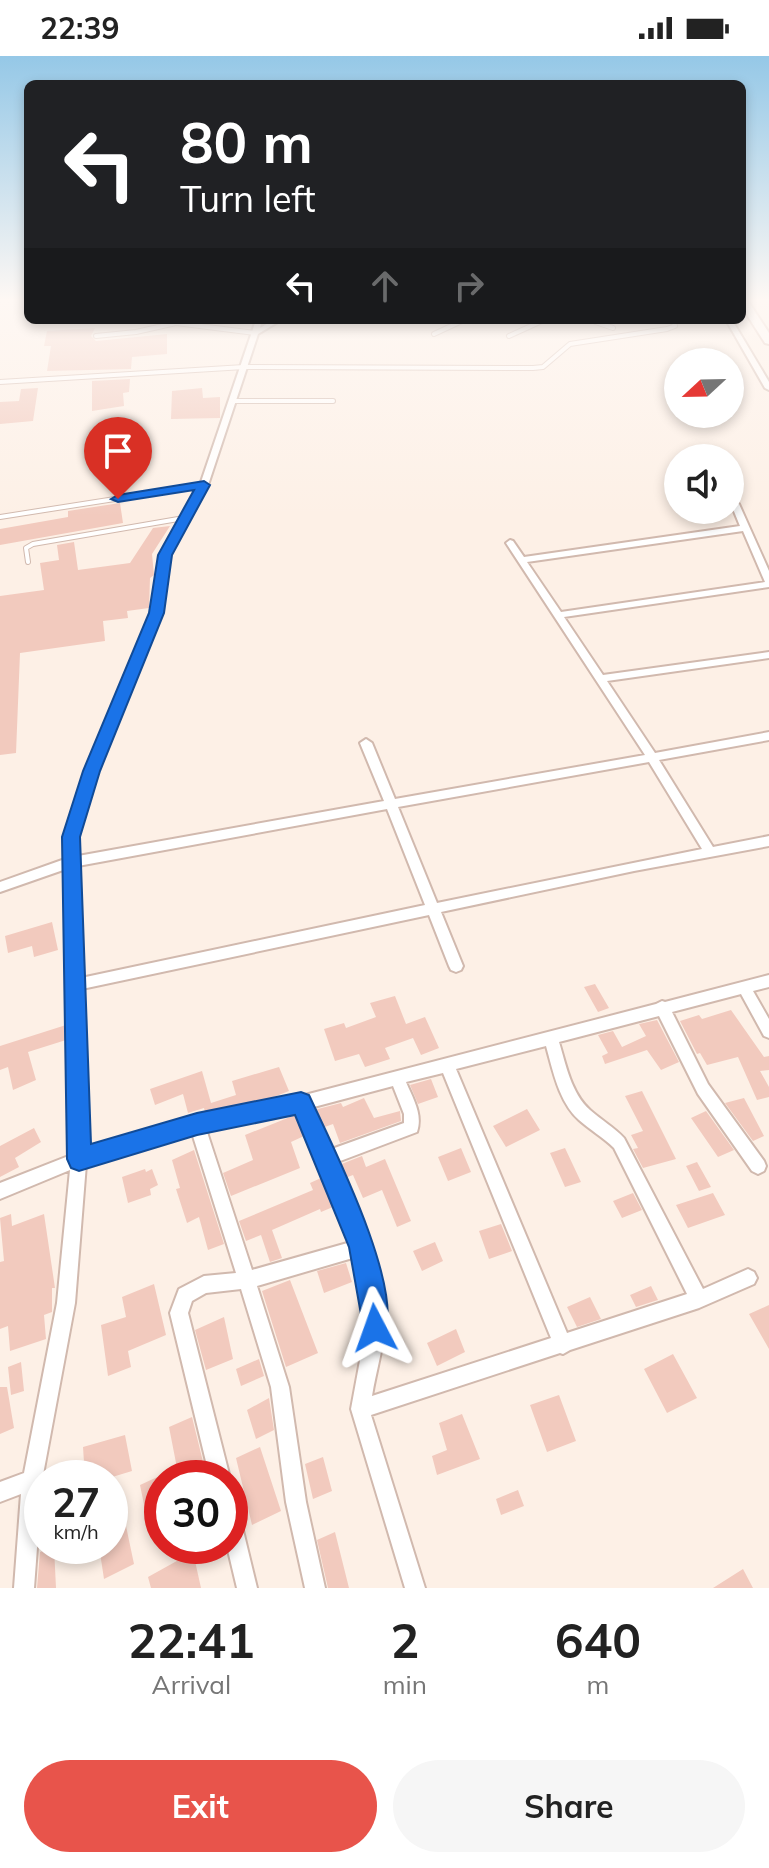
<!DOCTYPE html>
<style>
body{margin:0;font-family:Mulish,sans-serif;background:#f6f6f6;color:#222;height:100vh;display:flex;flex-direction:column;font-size:30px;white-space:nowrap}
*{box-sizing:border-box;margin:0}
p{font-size:26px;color:#767676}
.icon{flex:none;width:44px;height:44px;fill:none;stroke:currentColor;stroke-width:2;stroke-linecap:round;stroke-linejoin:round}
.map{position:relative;height:1532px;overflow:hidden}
.drawer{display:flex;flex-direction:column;background:#fff;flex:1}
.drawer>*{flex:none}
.top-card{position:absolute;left:24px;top:24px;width:722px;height:244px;border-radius:12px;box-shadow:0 4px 12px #0003;background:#202124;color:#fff;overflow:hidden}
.needle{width:52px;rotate:248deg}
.buttons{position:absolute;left:664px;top:292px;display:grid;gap:16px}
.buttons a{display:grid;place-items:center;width:80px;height:80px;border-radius:50%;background:#fff;box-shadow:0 4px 12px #0003;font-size:40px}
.speed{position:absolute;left:24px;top:1404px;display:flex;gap:16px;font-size:40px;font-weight:700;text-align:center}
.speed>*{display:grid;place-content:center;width:104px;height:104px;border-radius:50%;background:#fff;box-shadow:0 4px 12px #0003;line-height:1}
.speed small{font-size:20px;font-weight:400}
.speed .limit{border:12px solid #d22;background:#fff;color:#111}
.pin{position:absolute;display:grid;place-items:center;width:68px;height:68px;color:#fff;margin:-82px -34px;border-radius:50% 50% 50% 0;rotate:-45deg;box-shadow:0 0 8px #0007}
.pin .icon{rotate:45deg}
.me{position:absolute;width:88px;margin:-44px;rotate:356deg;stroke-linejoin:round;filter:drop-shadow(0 0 6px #0008)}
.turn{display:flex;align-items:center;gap:28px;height:168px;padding:0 24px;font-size:36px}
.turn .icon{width:104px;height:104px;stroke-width:2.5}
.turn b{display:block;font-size:56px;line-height:68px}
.lanes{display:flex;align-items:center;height:76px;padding:0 24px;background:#0003;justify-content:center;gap:40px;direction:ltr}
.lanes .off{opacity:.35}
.eta{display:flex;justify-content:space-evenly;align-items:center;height:136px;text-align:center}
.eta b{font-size:48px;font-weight:700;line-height:56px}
.cta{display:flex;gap:16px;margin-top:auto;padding:16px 24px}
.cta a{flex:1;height:92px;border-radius:48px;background:#e8544b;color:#fff;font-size:32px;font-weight:700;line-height:92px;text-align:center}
.cta a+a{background:#f6f6f6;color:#222}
.status{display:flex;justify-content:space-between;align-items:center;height:56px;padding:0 40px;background:#fff;direction:ltr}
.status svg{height:22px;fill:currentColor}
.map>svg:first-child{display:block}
</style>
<div class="status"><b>22:39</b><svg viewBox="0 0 49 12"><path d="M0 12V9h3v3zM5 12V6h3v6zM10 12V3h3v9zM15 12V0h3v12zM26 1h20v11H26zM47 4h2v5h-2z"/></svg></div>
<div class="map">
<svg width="769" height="1532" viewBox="0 0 769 1532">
<rect width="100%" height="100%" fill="#fdf0e6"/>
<path fill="#f2cabe" d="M95,272L91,280L96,285L167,278V298L132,301L131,313L47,315L51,290H44L47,275Z
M130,323L129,336L123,337L124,350L92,355V325Z
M38,332L33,365L0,368V346L19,345L21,333Z
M202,332L203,342L220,341V362L171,363L172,335Z
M120,447L123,467L0,489V473L68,461V455Z
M170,470L152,498L154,519L150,522L149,552L127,555L128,562L103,565L105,585L20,597L16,697L0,699V540L44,534L40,507L59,504L57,489L74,486L78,514L130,507L153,472Z
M52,866L58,894L34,901L32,890L8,897L5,880Z
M595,928L609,952L598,956L584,931Z
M395,940L406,968L425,961L439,992L421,999L413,982L385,992L390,1003L365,1011L359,998L335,1005L324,973L344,967L346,972L376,961L370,947Z
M731,954L764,1001L769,1000V1014L760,1015L769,1031V1041L757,1044L738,1001L707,1009L700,997L697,998L680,965L699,959L702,963Z
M657,964L679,1006L661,1014L647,994L605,1008L602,1000L608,997L598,979L613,975L622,991L646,980L639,968Z
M66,969V984L28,996L36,1024L13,1034L8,1011L0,1014V990Z
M279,1011L289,1035L266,1044L205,1056L204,1052L188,1057L183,1038L155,1049L150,1033L202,1015L211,1047L236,1039L232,1025Z
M431,1023L438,1041L418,1048L410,1029Z
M642,1035L676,1103L643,1112L633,1093L638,1092L631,1079L643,1075L625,1040Z
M364,1042L374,1062L400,1055L401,1065L340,1087L333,1068L322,1072L314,1054L341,1047L343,1051Z
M744,1042L764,1080L753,1085L725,1047Z
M527,1053L540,1074L506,1091L493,1070Z
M706,1055L734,1094L718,1101L691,1062Z
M295,1059L304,1080L291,1086L300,1112L231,1140L223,1117L253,1104L245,1079Z
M34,1072L41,1086L15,1102L19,1111L0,1121V1090Z
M461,1092L471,1116L448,1125L438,1101Z
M565,1092L581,1126L565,1131L550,1097Z
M194,1094L224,1188L208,1194L199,1161L187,1167L176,1133L180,1132L172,1104Z
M362,1100L366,1111L385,1103L411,1165L397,1171L382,1134L363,1142L353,1119L345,1122L339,1109Z
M697,1106L711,1131L699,1135L686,1110Z
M145,1113L146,1116L152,1113L158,1129L150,1133L151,1139L128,1147L122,1121Z
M321,1122L333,1151L321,1156L320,1153L272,1174L282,1202L270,1206L261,1179L246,1185L239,1165L313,1134L310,1127Z
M633,1137L642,1154L622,1162L613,1145Z
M713,1137L725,1159L688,1172L676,1149Z
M11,1158L12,1170L44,1158L55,1232H52V1256L44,1259L46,1283L10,1295L8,1270L0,1273V1206L4,1205L0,1162Z
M501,1168L512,1195L489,1203L479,1175Z
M435,1186L443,1205L422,1215L413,1195Z
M346,1207L352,1226L324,1237L317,1215Z
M290,1224L318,1297L286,1311L262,1235Z
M154,1228L166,1279L128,1295L131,1311L108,1320L101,1269L126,1261L122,1241Z
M651,1230L658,1244L636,1251L630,1239Z
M590,1241L601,1263L577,1271L567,1251Z
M769,1249V1293L749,1258Z
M224,1261L233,1303L206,1314L195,1274Z
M456,1273L465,1296L437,1310L427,1287Z
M673,1298L697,1342L667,1357L644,1313Z
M259,1303L264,1320L241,1330L236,1313Z
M21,1306L24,1335L11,1339L8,1311Z
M0,1331H7L14,1372L0,1378Z
M559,1339L576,1385L547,1396L530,1349Z
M269,1342L274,1374L256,1383L247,1354Z
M462,1358L480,1403L437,1419L432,1400L447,1394L439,1367Z
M192,1361L207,1422H162V1457L147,1463L140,1429L177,1412L169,1371Z
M125,1379L132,1415L109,1422H85L83,1391Z
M260,1391L281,1455L252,1469L236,1402Z
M323,1401L332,1435L313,1443L305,1408Z
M518,1434L524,1450L501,1459L496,1443Z
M126,1470L134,1508L104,1523L99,1490H110V1478Z
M335,1476L349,1532H328L317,1484Z
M54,1491L56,1532H37L40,1496Z
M193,1496L201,1532H151L148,1521Z
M743,1513L753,1532H713Z"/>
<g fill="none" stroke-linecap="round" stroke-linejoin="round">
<g stroke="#d1b9ae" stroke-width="6">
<path id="lane" d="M590,264L613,272
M434,278L464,264
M96,280L136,276L176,267L255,277
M509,280L544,264
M0,326L244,311L533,312L543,311L570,288L667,273L675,270L673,264
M233,345H333
M0,461L204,429
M28,506L26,492L33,488L184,462"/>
</g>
<g stroke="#d1b9ae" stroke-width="4">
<path id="street" d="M256,264H262L260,272L273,264H281L258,278L208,429L170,499L161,557L98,715L77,781L78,800L384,745L360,687L366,683L372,687L395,743L645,699L506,487L510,484L513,485L524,501L740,470L731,448L735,445L739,448L769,515V531L564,561L603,619L769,596V602L607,625L655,697L769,676V684L659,704L713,791L769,780V790L634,815L441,856L463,910L461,914L456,916L451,914L449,910L429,859L82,933L87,1093L197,1061L301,1040L656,948L662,945L665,946L769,919V931L753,935L769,963V982L764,980L741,938L672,956L708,1028L764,1105L766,1110L764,1115L758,1118L752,1115L698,1038L659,960L559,986C566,1009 571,1037 590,1054C601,1064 614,1071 624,1082L703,1233L748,1213L754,1216L757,1222L754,1228L699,1252L570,1294L563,1298L560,1297L371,1359L425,1532H405L351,1353L366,1272L367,1255L356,1201L257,1230L289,1331L306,1446L325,1532H305L286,1446L271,1331L241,1233L206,1237L192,1245L188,1257L230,1422H210L170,1257L179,1233L204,1220L236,1217L192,1077L86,1108L75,1247L42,1424L34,1532H14L21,1438L0,1446V1426L24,1417L57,1247L70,1114L0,1143V1127L71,1099L66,813L0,836V826L65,803V781L86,715L151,557L160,499L200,429ZM743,475L765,526L561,556L527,506ZM649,706L702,793L437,847L398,751ZM387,753L425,849L81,922L78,810ZM546,990C553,1015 559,1046 579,1064C590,1074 603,1081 614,1092L687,1238L567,1277L456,1013ZM443,1017L551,1282L372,1340C376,1314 387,1280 385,1254C380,1202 355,1154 335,1107L417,1076C423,1058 413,1043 406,1026ZM393,1030L404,1058V1067L329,1094L310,1052ZM297,1055L351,1186L252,1214L206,1073Z
M726,264H732L769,326V334L765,332Z
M230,1452L237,1455L240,1462L257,1532H237L227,1490H230Z"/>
</g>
<g stroke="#d7b9ae" stroke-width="4">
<path id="secondary" d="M742,245H748L769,277V288L765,287L742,251Z"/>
</g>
<use href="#lane" stroke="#fff" stroke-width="4"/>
<use href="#street" fill="#fff" fill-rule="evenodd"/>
<use href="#secondary" fill="#fff" fill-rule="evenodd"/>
</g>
<linearGradient id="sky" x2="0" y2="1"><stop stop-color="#95c8e7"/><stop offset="0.53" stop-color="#fef8f4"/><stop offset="1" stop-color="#fef8f4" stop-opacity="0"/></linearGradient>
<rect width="769" height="460" fill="url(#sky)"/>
<path fill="#1a73e8" stroke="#114b97" stroke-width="2" d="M204,425L210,429L172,499L164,557L100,715L80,781L91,1088L197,1057L301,1036L309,1039C332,1089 405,1232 384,1281L375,1285L365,1281L349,1191L295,1059L197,1079L79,1115L71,1112L67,1103L62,781L83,715L149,557L158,499L194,434L118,446L111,443L118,439Z"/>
</svg>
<div class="buttons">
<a><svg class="needle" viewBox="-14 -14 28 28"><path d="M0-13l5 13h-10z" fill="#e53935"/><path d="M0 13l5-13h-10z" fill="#767676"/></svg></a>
<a><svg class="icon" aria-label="sound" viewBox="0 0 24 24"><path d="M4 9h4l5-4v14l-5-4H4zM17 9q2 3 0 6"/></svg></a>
</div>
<div class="speed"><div>27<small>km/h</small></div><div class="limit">30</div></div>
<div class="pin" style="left:118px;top:443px;background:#d93025"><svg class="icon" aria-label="arrive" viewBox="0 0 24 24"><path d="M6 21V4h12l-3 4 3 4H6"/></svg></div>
<svg class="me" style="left:375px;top:1272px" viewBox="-20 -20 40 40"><path d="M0-17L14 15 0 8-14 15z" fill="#1a73e8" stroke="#fff" stroke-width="4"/></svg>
<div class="top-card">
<div class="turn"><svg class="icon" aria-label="left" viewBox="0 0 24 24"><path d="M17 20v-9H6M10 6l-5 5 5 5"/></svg><div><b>80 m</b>Turn left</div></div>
<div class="lanes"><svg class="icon" aria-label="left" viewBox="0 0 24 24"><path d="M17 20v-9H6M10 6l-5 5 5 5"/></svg><svg class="icon off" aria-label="ahead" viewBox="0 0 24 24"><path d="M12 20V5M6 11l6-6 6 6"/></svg><svg class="icon off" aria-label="right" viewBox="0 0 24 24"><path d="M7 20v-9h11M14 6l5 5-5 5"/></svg></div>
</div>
</div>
<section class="drawer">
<div class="eta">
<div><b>22:41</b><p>Arrival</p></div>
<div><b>2</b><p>min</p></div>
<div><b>640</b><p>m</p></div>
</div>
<div class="cta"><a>Exit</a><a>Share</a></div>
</section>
